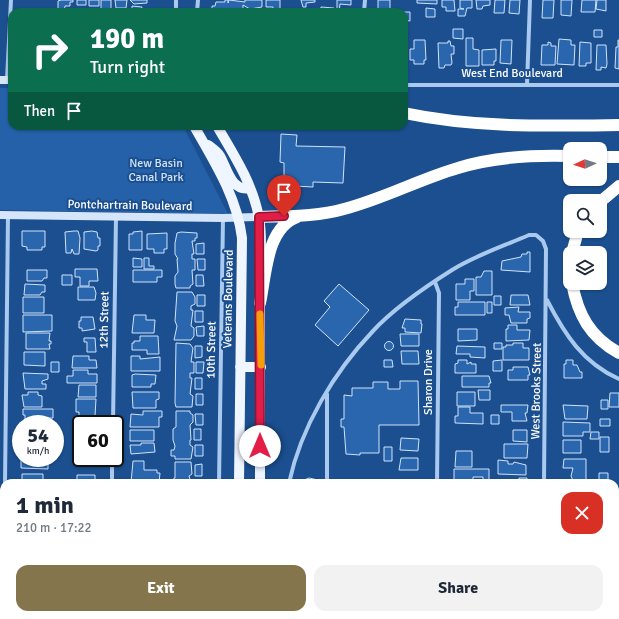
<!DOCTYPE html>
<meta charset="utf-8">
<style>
body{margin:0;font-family:Signika,sans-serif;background:#f2f2f3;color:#1f2937;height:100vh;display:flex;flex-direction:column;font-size:15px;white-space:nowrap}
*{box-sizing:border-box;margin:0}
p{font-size:13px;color:#747a83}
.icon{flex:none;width:22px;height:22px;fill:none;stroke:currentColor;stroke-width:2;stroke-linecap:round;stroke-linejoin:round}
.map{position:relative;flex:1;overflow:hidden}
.side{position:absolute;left:0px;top:479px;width:619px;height:140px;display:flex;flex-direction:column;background:#fff;border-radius:12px 12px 0 0;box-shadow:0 1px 3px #0004}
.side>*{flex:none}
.banner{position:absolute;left:8px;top:8px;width:400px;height:122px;border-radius:12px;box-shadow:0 1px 3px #0004;background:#0b6e4f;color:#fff;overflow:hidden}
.needle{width:26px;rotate:267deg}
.fabs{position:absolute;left:563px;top:142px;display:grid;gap:8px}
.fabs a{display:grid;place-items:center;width:44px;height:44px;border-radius:8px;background:#fff;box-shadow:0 1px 3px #0004;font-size:20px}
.speed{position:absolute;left:12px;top:415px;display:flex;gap:8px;font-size:20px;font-weight:700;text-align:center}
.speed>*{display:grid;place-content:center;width:52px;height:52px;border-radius:50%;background:#fff;box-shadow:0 1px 3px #0004;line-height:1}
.speed small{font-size:10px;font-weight:400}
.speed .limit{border:2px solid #111;border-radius:6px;background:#fff;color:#111}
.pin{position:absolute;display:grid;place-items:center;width:34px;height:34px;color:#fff;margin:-41px -17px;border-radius:50% 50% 50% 0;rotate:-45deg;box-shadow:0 0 4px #0007}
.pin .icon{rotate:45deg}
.me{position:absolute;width:44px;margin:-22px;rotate:0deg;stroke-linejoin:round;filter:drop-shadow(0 0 3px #0008)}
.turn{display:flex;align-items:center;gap:14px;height:84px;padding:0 16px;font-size:18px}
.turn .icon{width:52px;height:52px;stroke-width:2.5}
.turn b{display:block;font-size:28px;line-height:34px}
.then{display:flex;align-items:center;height:38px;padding:0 16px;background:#0003;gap:8px;font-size:15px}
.round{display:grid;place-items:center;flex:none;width:42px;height:42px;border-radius:12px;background:#f2f2f3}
.headline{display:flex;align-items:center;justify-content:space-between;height:68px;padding:0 16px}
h1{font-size:24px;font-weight:700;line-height:30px}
.action{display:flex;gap:8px;margin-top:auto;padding:8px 16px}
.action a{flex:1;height:46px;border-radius:12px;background:#84754c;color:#fff;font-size:16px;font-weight:700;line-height:46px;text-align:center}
.action a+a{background:#f2f2f3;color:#1f2937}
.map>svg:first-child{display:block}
</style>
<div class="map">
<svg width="619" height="619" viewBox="0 0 619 619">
<rect width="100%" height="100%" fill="#1b4f8f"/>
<path fill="#2461a8" d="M0,88H12V126H183L228,214L0,210Z"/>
<path fill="#2a66ad" stroke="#cfe3fa" d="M61,0H73V2H70V6H65L64,12H58V1Z
M77,0H86V5H77Z
M89,0H99V6H89Z
M101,0H111V9H105V12H101Z
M115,0H127L126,8H116Z
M130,0H147V3L134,4Z
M225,0H228V3L229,0L245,2V0H262V7L250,9L243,5V12H212V6H215L216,2H225Z
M266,0H280V12H273V7H266Z
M301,0H315V2L306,3V7H303Z
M337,0H351V5L340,4L339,12H337Z
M378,0H390V12H378Z
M417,0H437V4L417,3Z
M442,0H454L455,11H446V7H442Z
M460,0H472V8H467L465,16H458V9H464L460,8Z
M476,0H490V5L483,6L482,9H477Z
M495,0H505L504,13H494Z
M510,0H520L519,14L509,13Z
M543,0H554L553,18H542Z
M561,0H572L571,16L561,15Z
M582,0H596L595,12H581Z
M597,0H606V11L596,9Z
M132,6L142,7L141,12H132Z
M321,7L334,8V12H320Z
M426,8L435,9V17H426Z
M403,12H410V21L404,20Z
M453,29H463V39L453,38Z
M594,30H602V37H594Z
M404,34H406L407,36L406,63H404Z
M466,38H473V49L479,50V66H466Z
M559,39L571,40V45H575L574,65L557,64Z
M414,40H425L426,60H424V64H414V60H410V49H414Z
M501,40H512L511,64L500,63Z
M618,40H619V69L615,68L616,47H618Z
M448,41H450L451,46H454V54H451L452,63L451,65H445L444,68H439L438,43H448Z
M548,42L551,43V46H556L555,65H541L542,45H548Z
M580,42L591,43V63H586V66H579Z
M597,45H606L607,64L606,68L601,67V70H596Z
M496,49V61H494V65H482V50Z
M281,134L297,135L296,146L345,147L343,183L313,182V187L294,186V181H284V163L280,162Z
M22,231H45V247H42V250H27V247L22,246Z
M74,231H78L80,238L79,254H74L72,249L71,253H66L65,232Z
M92,231L97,232L98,238H100V246H98V250L96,251L84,249V232Z
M142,231V250H129V234H133V232Z
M181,232L197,233V238H195V241H192L194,254H192V259H195V270H192L193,284L190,286V288H176L175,284V276L178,272L177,259H178L175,254V243L177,233Z
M167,233V249H164V253H154V249H147V234Z
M204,243V254H196V244Z
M527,252H530V272L501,270L502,261L521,257L522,254H527Z
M133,258L142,259V267H133Z
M144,258H149V266H154V269H144Z
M197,259H205V270H198Z
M75,269H97L98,281H89V286H80V277H75Z
M27,270H47V278H44L42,281H27Z
M133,270H162V277H157V282H133Z
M484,271H492V295H476V277H481Z
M62,275H72V285H62Z
M196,275H203L204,286H196Z
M465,279H474V291H470V300H456V284H465Z
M25,284L45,285V292H42L40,295H24Z
M339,284L369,310L338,346L315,325L330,307L324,301Z
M78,287H94L96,293L95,300H78Z
M177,292H192L195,297V304L191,306V310H193L191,326L194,328V336L191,340H174L177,326L175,321Z
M197,295H205V306H197Z
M511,295H528L530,305H510Z
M494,296H501V305H494Z
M23,297H44V313H23Z
M458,302H485V315H455V307H458Z
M487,302H492V313H487Z
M519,307L518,312H530V318L527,319V323H511L509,315H505V308Z
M195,311H203V322H195Z
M23,315H52V331L23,332Z
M134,315H146V320H155L154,333H132Z
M81,317H93L95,329L82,331V328H79V321H81Z
M405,319L421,320V324H422L421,333L405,332V328H402Z
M508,325H517V330H530L529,340L506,341V329H508Z
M204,326V336H197L196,327Z
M458,329H477V340L458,341Z
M26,333H50L49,341H51V344H49L50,349H26Z
M400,334H419V346H401Z
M140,336H158L159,354H147V350H132V343H134V341H140Z
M84,338H95L96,352H87V342H84Z
M384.5 346a4.5 4.5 0 1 1 9 0a4.5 4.5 0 1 1-9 0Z
M176,343L190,344L193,348L191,362H194V373H190V378H192L190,394L193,396L192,407H176L175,403Z
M494,343H502V349H494Z
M513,343H523V348H529V360H503V347H506V345H513Z
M195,346H202V357L195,358Z
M457,346L485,347V358L470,357V354H456Z
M401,351H418L419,364H402Z
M24,352H45V366L24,365Z
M73,356H89V360H96L97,368H72Z
M131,356H140V359L160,357V371H131Z
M384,360H392L393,367H384Z
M458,360H467V364L471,362V364H476V373H455V364L458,363Z
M502,360V371H493V361Z
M566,360H573V365H577L580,372H582V378H564V364H566Z
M51,362H59V372H51Z
M196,362H204L203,373H196Z
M513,367H528L530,375H528V380H508V370H513Z
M73,370H88V374H97V383H67V376H73Z
M23,373L48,374V379L42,381V384H46V389H25Z
M135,374L156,375L155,384H151V387H132V375Z
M462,376H489L491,383H489V387H462Z
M195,378H202V389H195Z
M400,381H418L419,425H379V453H360V455L346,454L344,427H341V419H344V395L352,396V388H373V382H388V389H400Z
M79,385H96V397H78Z
M478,390H490V400H479Z
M28,392H38V395L42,396V407H24L22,395H28Z
M132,392H159V399L156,400V408H133Z
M457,392H475V406H457Z
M610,393H619V407H609Z
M196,394H203V405H196Z
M76,399H96L95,416H79V412H76Z
M601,400H608V409H601Z
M501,405H528L527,413H525L527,421H512V412H501Z
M563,405L588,406L587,419H565Z
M458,407H470V413H483V424L455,423V416H458Z
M23,409H53V418H42L41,422H51V424H25V415H23Z
M143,411H162V417H159V427H130L131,414L143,415Z
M176,411H190V413L193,415V422L190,425L191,440H190V445L193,447L191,459H175V456H171V450H174L175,446L173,440V429L176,427Z
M195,414H203V425H196Z
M491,415H499V424H491Z
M600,419H610V426H600Z
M79,421H91V424H81V436H76V425H79Z
M563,422L590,423V432H583V436H563Z
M194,429H201V440H194Z
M130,430H154V441H130Z
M513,430H527V442L513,441Z
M591,432H599V439H590Z
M600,437H609V452H600Z
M401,438L419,439L418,451L400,450Z
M75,439H81V448H75Z
M563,440H581V453H563Z
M141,443H154L155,452L131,454L130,445H141Z
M504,444H528L527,458H504Z
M195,445H203V456H195Z
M384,447H392V461H384Z
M456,451H472V467H455Z
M21,458H48V469L21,468Z
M401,458H418V470H399Z
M564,459H586V480L573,481L571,476L573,468H563Z
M498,460L508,461V464H513L514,462L526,465V475L498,474Z
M133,461H144V470H157V473H160L159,483H131Z
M175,462H191L192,474L189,476L191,483H173L174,478H175Z
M202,464V476H195V465Z
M454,469H489V481H483V477H473V483H454Z
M599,473H608V483H599Z
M22,474H43V483H22Z
M77,475H95V483H75L77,482Z
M309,478L318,480V483H304V480Z
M519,478H527V483H518Z
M615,510H618V527H615Z
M57,615H68V619H57Z
M130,615H147V619H128V616Z
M185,615H198V619H185Z
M326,615H352V617L350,619H326Z
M22,616H46V619H22Z"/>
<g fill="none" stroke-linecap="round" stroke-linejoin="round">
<path stroke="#a9c9ee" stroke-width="4" d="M176,12V0
M197,12L198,0
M364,12L365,0
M7,80L11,0
M404,85H619
M527,85L530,0
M435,282L439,293L437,483
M547,300C565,335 583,363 619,379
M327,394V483
M113,424L116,217
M5,483L8,215
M112,483V458
M219,483L223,218
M289,483C301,427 334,372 373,331C395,307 425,287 452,270C476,255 504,246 529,235H536L543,241L546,249L544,483
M0,533H4
M615,541H619
M615,570H619
M3,619L4,554
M111,619V615
M168,619V615
M218,619V615
M276,619V615
M369,619V615"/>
<path stroke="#d6e6fa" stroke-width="8" d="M0,80H12
M0,215L223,218L259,217"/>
<path stroke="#f0f6ff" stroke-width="10" d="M194,126C214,161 237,197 242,238L239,483
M217,126C234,155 253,184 259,218C263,237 260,259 260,279
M208,145C212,148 217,151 220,156C227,168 231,192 250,188
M260,295V483
M240,367H261
M260,615V619
M237,619V615"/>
<path stroke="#fff" stroke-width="12" d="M404,113C475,128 547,126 619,125
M600,157H619
M600,202L619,186
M259,217C287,216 316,217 344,209C383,199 420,179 458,168C493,157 534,155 570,156
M572,253L578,231
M572,283C578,315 590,337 619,353
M260,303C266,276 266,228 297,217"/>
</g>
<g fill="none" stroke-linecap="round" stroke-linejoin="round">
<g stroke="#92132f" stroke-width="10">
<path id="route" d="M260,446L259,217L284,216"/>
</g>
<use href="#route" stroke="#e11d48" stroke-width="7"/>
<path stroke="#f59e0b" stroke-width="7" d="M260,314L261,365"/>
</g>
<g text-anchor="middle" stroke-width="4" stroke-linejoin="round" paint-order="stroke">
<g font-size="12" fill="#fff" stroke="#1b4f8f">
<text x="512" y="77">West End Boulevard</text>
<text transform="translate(130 205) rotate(1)" y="4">Pontchartrain Boulevard</text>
<text transform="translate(228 299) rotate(-89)" y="4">Veterans Boulevard</text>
<text transform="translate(104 320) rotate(-89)" y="4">12th Street</text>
<text transform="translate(211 350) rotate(-89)" y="4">10th Street</text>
<text transform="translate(428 382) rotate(-90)" y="4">Sharon Drive</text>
<text transform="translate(536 391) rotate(-89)" y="4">West Brooks Street</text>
</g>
<g font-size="12" fill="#cfe3fa" stroke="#1b4f8f">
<text x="156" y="167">New Basin<tspan x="156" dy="14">Canal Park</tspan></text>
</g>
</g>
</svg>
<div class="fabs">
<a><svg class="needle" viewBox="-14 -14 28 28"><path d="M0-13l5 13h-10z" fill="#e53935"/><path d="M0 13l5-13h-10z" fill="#747a83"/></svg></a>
<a><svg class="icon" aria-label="search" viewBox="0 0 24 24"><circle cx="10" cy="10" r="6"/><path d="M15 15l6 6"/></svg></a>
<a><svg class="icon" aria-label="layers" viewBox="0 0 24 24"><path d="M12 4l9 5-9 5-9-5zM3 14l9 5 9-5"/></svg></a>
</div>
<div class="speed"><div>54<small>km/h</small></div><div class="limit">60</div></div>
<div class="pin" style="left:284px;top:216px;background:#d93025"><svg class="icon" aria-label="arrive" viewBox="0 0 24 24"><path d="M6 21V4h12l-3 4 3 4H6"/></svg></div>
<svg class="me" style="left:260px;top:446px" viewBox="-20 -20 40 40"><circle r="19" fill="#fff"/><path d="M0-13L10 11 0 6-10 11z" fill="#e11d48"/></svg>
<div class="banner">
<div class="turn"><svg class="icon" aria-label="right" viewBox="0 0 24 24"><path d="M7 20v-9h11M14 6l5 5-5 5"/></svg><div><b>190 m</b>Turn right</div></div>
<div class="then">Then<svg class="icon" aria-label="arrive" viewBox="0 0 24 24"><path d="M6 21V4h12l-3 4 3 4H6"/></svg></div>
</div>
<section class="side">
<div class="headline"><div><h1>1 min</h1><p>210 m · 17:22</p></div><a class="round" style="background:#d93025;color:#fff"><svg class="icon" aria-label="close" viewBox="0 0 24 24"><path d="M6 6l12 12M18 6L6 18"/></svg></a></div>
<div class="action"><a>Exit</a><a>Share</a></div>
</section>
</div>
